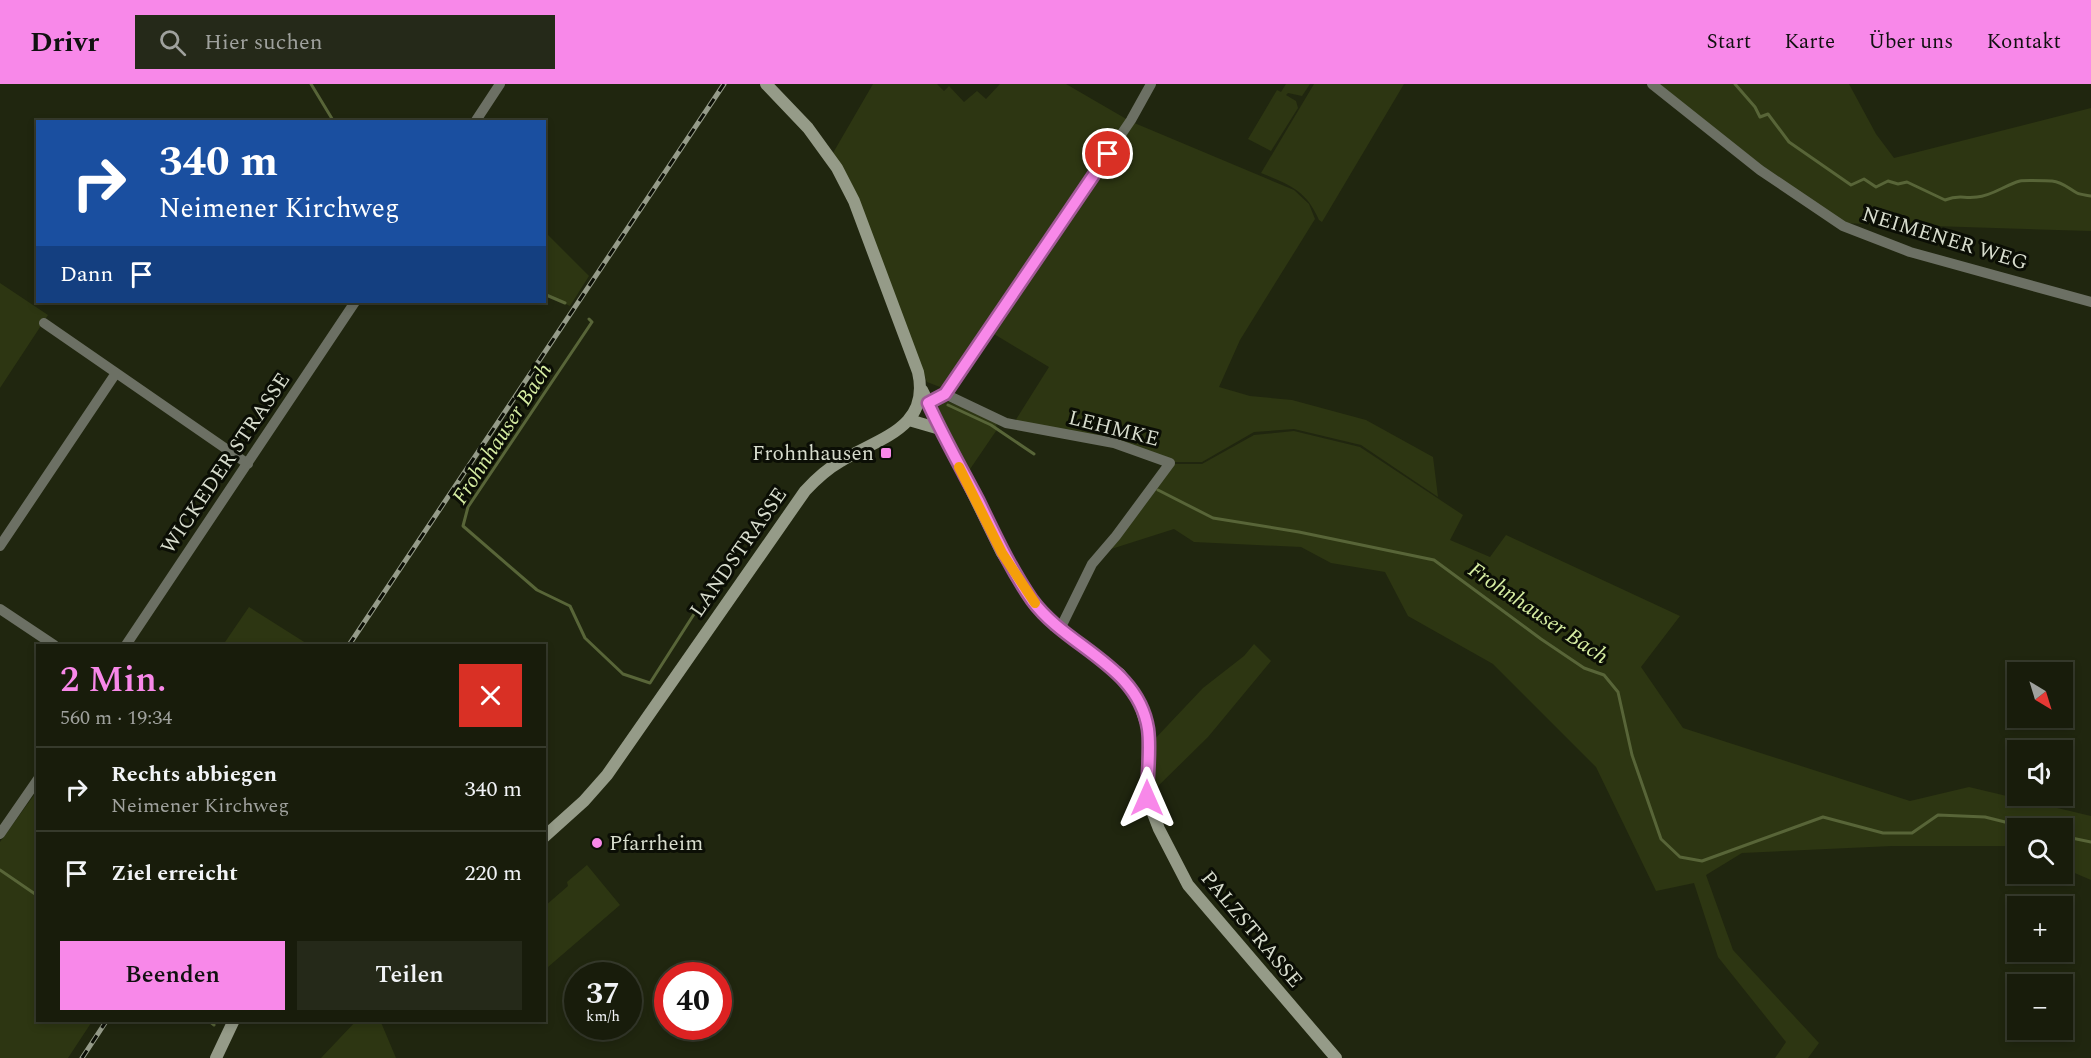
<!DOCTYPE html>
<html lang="de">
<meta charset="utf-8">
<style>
body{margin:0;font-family:Spectral,serif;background:#252919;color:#f1f3f6;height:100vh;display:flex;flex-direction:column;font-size:22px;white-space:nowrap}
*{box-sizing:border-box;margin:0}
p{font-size:20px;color:#9fa19d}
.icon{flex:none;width:33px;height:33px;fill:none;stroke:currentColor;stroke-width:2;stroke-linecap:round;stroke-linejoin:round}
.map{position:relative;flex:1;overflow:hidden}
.panel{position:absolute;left:36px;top:560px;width:510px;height:378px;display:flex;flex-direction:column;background:#181c0b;border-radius:0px;box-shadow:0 3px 9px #0003,0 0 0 2px #363a2c}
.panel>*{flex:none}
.top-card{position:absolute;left:36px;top:36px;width:510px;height:183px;border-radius:0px;box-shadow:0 3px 9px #0003,0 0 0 2px #363a2c;background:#1a4fa0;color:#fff;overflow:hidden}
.needle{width:39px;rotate:142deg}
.buttons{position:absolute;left:2007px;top:578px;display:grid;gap:12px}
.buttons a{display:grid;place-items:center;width:66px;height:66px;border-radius:0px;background:#181c0b;box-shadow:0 3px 9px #0003,0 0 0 2px #363a2c;font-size:30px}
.speed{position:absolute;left:564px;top:878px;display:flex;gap:12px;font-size:30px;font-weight:700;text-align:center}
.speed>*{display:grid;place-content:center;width:78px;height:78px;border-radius:50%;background:#181c0b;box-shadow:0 3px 9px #0003,0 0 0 2px #363a2c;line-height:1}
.speed small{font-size:15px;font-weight:400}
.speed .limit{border:9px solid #d22;background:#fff;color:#111}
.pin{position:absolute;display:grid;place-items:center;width:51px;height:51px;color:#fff;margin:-26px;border:3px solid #fff;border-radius:50%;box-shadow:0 2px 6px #0007}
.me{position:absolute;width:66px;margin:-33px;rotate:0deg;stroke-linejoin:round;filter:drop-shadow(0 0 4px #0008)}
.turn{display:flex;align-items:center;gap:21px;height:126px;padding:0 24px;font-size:27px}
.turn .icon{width:78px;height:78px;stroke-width:2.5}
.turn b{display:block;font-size:42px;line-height:51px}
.then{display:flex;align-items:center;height:57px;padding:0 24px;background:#0003;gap:12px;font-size:22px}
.round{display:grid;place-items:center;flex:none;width:63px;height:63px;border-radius:0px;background:#252919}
.head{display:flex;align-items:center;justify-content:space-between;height:102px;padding:0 24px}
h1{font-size:36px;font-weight:600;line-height:45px;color:#f888e9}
.button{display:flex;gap:12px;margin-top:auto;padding:12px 24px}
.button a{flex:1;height:69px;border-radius:0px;background:#f888e9;color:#111;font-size:24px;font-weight:600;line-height:69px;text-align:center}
.button a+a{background:#252919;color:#f1f3f6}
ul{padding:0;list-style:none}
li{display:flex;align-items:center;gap:18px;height:84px;padding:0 24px;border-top:2px solid #363a2c}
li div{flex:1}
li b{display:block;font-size:22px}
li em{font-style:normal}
header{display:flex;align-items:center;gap:36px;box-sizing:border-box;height:84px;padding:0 30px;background:#f888e9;color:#111}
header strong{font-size:28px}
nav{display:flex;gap:33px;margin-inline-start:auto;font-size:21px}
.search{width:420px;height:54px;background:#252919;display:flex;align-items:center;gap:15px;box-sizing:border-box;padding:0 21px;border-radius:0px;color:#9fa19d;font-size:22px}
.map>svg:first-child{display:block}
</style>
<header>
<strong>Drivr</strong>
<div class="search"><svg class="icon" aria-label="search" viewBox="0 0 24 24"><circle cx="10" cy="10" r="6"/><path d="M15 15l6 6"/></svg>Hier suchen</div>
<nav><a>Start</a><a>Karte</a><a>Über uns</a><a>Kontakt</a></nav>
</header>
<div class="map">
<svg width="2091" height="974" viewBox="0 0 2091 974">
<rect width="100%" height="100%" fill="#20260f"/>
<path fill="#2d3612" d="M873,0H937L944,7L949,2L964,18L977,7L986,15L1000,0H1066L1128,36L948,298L940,303L927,298L857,111L833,69Z
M1286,0H1310L1302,12L1288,9L1286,11L1296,17L1298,24L1271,67L1248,55L1277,6L1281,8Z
M1314,0H1404L1322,138L1319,136C1306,106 1290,101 1261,89Z
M1654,0H1849L1876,50L1894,74L2091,24V147L1839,139Z
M1132,38L1294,106L1309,120L1315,135L1240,256L1219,303L1250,312L1292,316L1366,336L1433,373L1438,413L1361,361L1294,345L1254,348L1202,378H1171L1015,337L1049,283L989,247Z
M545,148L589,192L570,222L545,211Z
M0,199L48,231L0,304Z
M946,317L997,335L996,347L966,391L938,331V323Z
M1294,347L1360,363L1463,431L1450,456L1490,473L1506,451L1680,532L1641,583L1683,644L1910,717L1969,703L2091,732V796L2063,784L2062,744H2018L2017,766L2007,762H1892L1742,769L1706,791L1733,866L1819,959L1808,974H1775L1786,958L1718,873L1694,799L1656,807L1596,683L1493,580L1408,532L1385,488L1331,479L1301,463L1194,458L1174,445L1108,466L1171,380H1202L1254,351Z
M249,523L309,561H223Z
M1254,560L1271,577L1208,653L1150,710L1151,659L1203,604L1244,572Z
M37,707L38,936H93L68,974H0V758Z
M587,781L620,821L548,883L545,879V822L568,802L567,798Z
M357,936H380L396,974H321Z"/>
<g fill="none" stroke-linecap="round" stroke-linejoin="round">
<path stroke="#586538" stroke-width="3" d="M311,0L334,38
M1735,0L1755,23L1760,33L1768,30L1789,58L1851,101L1864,95L1876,103L1888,97L1898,100L1907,98L1945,116C1960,110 1963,115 1977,113C1992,112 2005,101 2020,97C2025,96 2047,97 2052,97C2063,98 2069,105 2077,109C2081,111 2087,111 2091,112
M544,210L565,219
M589,235L592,238L468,423L463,442L537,506L570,522L585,554L623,590L650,599L696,527
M948,321L991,341L1034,370
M1158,406L1213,434L1299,448L1434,476L1541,555L1584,584L1604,591L1618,608L1632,671L1661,755L1680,773L1702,777L1823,733L1883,749H1912L1938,731L1985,733L2029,744
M2062,752L2091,758
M0,786L38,812
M208,936L214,941"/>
<path stroke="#6c7064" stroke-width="10" d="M1652,0L1760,86L1843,142L1910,168L2091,218
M475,38L500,0
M44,239L248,380
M945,310L1006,339L1114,359L1170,379L1116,452L1092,480L1060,545
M928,319L945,310L1131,36L1151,0
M0,462L116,289
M0,525L54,561
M126,561L355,218
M0,750L38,695"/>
<path stroke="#959b88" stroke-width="12" d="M922,306L1002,469L1035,519L1055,542L1120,590L1139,618L1148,646L1147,714L1159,745L1188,801L1336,974
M909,336L940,345
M544,753L584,717L607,691L805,407C816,395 827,385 841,377C879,354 931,344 918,288L854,117L837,84L808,44L766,0
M216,974L234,936"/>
<g stroke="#959b89" stroke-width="5">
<path id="rail" d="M349,561L724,0
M82,974L107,936"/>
</g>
<use href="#rail" stroke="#0b0e05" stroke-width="3" stroke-dasharray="9" stroke-linecap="butt"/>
</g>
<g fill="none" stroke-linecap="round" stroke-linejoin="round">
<g stroke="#a15897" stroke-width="15">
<path id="route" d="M1108,70L945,310L928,319C943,352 961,384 978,416C995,451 1010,484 1032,516C1067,564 1138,581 1148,645C1151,667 1147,692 1147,714"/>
</g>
<use href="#route" stroke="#f888e9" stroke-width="10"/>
<path stroke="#f59e0b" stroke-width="10" d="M959,383L1002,469L1035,519"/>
</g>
<g fill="#f888e9" stroke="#0b0e05" stroke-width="2">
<rect x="880" y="363" width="12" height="12" rx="3"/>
<circle cx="597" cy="759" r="6"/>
</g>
<g text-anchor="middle" stroke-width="6" stroke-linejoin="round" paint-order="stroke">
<g font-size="21" fill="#d7dccd" stroke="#0b0e05">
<text transform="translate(1945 154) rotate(17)" y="7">NEIMENER WEG</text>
<text transform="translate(1114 344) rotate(14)" y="7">LEHMKE</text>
<text transform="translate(225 379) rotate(-56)" y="7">WICKEDER STRASSE</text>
<text transform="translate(738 468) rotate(-55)" y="7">LANDSTRASSE</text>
<text transform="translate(1252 845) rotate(50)" y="7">PALZSTRASSE</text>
</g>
<g font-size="21" fill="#d7dccd" stroke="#0b0e05" text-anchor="end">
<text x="874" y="376">Frohnhausen</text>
<text x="609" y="766" text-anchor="start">Pfarrheim</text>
</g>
<g font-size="22" font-style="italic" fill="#d6eda2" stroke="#0b0e05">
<text transform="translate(501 349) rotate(-57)" y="8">Frohnhauser Bach</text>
<text transform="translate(1539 528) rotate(34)" y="8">Frohnhauser Bach</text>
</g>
</g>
</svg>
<div class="buttons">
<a><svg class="needle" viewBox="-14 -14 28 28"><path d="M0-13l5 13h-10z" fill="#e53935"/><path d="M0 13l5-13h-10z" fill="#9fa19d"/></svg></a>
<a><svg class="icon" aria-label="sound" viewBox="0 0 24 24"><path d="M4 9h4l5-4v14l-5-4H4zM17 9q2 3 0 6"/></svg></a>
<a><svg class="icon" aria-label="search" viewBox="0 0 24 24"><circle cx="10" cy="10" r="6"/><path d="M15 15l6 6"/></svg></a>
<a>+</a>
<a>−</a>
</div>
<div class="speed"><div>37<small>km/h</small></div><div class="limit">40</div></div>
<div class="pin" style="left:1108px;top:70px;background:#d93025"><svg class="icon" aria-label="arrive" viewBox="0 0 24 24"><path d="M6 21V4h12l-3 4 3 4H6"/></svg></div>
<svg class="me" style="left:1147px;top:714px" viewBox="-20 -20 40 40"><path d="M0-17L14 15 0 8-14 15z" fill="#f888e9" stroke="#fff" stroke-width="4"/></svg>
<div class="top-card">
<div class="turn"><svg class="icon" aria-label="right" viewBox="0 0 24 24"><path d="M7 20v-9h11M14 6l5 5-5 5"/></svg><div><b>340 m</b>Neimener Kirchweg</div></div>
<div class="then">Dann<svg class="icon" aria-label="arrive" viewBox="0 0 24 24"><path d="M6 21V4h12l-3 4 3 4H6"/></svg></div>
</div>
<section class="panel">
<div class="head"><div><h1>2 Min.</h1><p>560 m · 19:34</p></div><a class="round" style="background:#d93025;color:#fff"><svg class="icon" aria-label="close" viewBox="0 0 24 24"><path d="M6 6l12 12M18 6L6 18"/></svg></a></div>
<ul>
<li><svg class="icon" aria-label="right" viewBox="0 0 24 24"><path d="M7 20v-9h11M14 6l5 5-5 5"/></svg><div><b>Rechts abbiegen</b><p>Neimener Kirchweg</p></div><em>340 m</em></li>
<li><svg class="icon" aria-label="arrive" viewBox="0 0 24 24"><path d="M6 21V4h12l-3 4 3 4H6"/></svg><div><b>Ziel erreicht</b></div><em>220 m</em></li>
</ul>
<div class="button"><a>Beenden</a><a>Teilen</a></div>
</section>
</div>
